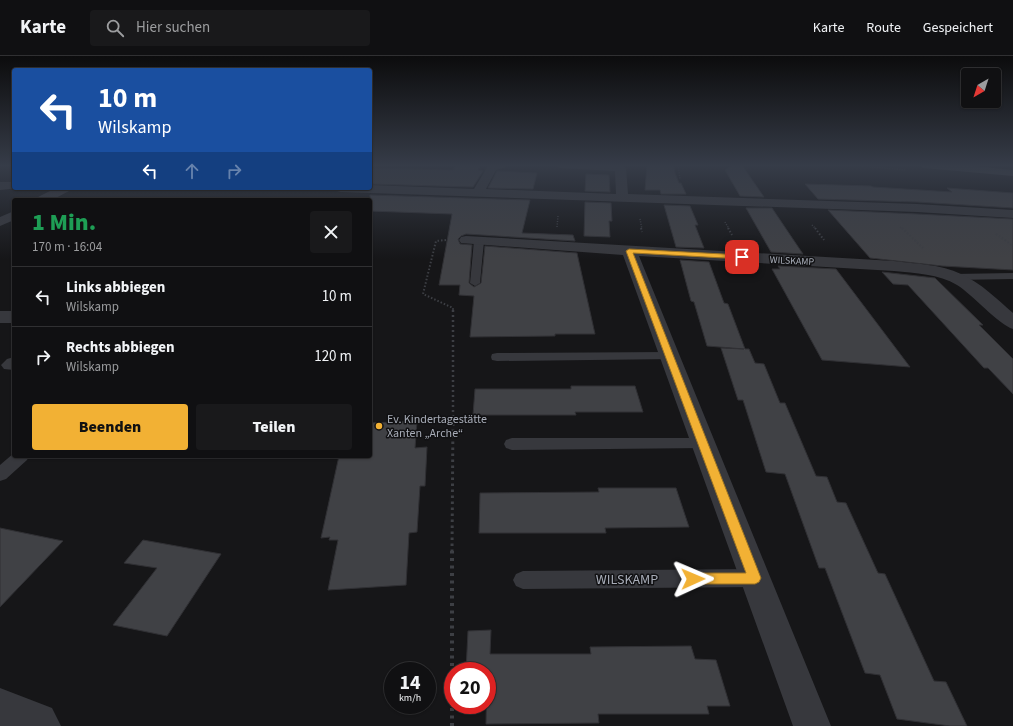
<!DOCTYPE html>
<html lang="de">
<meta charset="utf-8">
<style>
body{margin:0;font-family:"Source Sans 3",sans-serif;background:#19191b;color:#f1f3f6;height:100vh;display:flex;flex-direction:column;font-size:15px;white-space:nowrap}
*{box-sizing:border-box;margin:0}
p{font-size:13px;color:#9c9d9f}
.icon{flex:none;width:22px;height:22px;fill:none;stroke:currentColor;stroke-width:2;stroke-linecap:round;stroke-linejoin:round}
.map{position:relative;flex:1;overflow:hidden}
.sheet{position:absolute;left:12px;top:142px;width:360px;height:260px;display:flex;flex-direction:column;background:#101012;border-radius:4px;box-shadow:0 1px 3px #0004,0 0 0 1px #303032}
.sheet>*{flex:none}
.banner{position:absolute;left:12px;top:12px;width:360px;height:122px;border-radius:4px;box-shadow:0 1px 3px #0004,0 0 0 1px #303032;background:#1a4fa0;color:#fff;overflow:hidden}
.needle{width:26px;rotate:219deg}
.tools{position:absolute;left:961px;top:12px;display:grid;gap:8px}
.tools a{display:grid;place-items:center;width:40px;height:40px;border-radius:4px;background:#101012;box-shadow:0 1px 3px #0004,0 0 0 1px #303032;font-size:20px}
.speed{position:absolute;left:384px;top:606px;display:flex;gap:8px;font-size:20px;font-weight:700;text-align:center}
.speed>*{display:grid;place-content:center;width:52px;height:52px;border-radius:50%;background:#101012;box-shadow:0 1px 3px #0004,0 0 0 1px #303032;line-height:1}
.speed small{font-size:10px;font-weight:400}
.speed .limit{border:6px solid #d22;background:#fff;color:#111}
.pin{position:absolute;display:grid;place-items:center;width:34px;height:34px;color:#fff;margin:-17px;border-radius:8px;box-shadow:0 2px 6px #0006}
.me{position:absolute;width:44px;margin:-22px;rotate:89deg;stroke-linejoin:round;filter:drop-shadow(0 0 3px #0008)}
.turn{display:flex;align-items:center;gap:14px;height:84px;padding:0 20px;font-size:18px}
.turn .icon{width:52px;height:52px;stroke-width:2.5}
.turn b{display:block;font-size:28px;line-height:34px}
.lanes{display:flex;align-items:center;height:38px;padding:0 20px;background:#0003;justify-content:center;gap:20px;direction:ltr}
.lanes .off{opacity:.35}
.round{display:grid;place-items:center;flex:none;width:42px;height:42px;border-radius:4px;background:#19191b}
.headline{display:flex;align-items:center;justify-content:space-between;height:68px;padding:0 20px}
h1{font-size:24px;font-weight:800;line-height:30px;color:#1e9e55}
.primary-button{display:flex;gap:8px;margin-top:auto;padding:8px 20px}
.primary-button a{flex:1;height:46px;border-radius:4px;background:#f2b134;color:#111;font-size:16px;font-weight:800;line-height:46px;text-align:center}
.primary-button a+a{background:#19191b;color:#f1f3f6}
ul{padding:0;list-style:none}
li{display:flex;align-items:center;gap:12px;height:60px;padding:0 20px;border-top:1px solid #303032}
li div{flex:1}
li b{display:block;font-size:15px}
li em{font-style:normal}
header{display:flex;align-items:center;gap:24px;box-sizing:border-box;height:56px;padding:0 20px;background:#101012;border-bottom:1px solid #303032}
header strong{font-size:19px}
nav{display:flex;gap:22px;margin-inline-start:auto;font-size:14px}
.search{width:280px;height:36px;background:#19191b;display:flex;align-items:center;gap:10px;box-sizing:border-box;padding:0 14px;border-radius:4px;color:#9c9d9f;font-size:15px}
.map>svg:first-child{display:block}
</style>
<header>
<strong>Karte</strong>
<div class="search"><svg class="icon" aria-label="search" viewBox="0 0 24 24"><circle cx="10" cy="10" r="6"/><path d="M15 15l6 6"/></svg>Hier suchen</div>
<nav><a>Karte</a><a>Route</a><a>Gespeichert</a></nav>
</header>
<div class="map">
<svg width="1013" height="670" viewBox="0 0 1013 670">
<rect width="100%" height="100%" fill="#161618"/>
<path fill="#404145" stroke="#303034" d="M456,109H481L478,114L483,115L473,131L370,128V112L453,114Z
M647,109H671L674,111L675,117L679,127H681L686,138H661L660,134H645Z
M733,109H742L764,141L740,140L725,114Z
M497,115L537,117L533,133L488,132Z
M586,118L609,119L610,136L585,135Z
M805,128L871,130L873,131L952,136L947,132L1013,137V152L917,146L818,143Z
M370,139L530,144L522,177L573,179L575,185L466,178L461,180L458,183L460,188L472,189L469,227L474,231L481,227L485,190L577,197L595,278H555V280L470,281L474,240L459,239L460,229H439L452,158L370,155Z
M585,146L611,147L612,165H609L610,181L584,180Z
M664,149L690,150L698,169H695L704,192L676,191Z
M746,152H772L803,198L771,196Z
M828,154L917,158L1013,163V214L942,210L870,202Z
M680,204L709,206L724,247L728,248L745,293H749L755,307L764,308L780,347H785L816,420L827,421L837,446L846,447L878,517L885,518L934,625L946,626L967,670H950L897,663L880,619L865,617L825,512H819L785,418L766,416L743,344H738L721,292L744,293L707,290L694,246L691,245Z
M778,210L836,213L910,311L822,304L772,213H780Z
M882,216L935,222L983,269H979L1013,303V338L988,312H984L908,229L893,228Z
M571,330H635L643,356H575L576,359H473L475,333H571Z
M417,365L415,392L427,391L425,430H420L417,476L409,477L406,529L328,534L338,484H329L330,481L321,482L339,400H370V367Z
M598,432H676L689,471L605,472L606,477H479L480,437L599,436Z
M0,472L63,485L0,551Z
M143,484L221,498L167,580L113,569L157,512L124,507Z
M491,574L490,598H591L590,591L691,590L695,603L716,604L730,650H707L709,658H598L599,667L486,668L487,615H466L468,575Z"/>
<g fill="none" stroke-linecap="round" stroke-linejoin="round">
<path stroke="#3d3f44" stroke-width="1.5" stroke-dasharray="1 1.5" stroke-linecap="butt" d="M678,109L680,123
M852,109L905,114
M640,163L642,173
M725,166L729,173
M812,169L816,173
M557,171L558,160
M900,171L903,173"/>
<path stroke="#3d3f44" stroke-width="2" stroke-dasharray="1.5 2" stroke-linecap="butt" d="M641,172L642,176
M728,172L732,179
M815,172L824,184
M902,172L923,192
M996,178L1013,190
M446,184L436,185L423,238L453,252V255"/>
<path stroke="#3d3f44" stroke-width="2.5" stroke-dasharray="2 3" stroke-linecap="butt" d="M453,361V254"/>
<path stroke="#3d3f44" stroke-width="3" stroke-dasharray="2.5 3.5" stroke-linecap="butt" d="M452,496L453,360"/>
<path stroke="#3d3f44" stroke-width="4" stroke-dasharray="3 4.5" stroke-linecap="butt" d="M452,670V495"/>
<path fill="#37383d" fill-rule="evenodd" d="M479,182L484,185L480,227L475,230L470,227L474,185Z
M1013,217V223L954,224L949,221L954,218Z
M669,296L674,297L675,300L674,303L497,305L492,304L491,301L492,298L497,297Z
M512,382H703L709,383L711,387L709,391L703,392L512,394L506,392L504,388L506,384Z
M14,397V400H29L27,404L6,423L0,425V409Z
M755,513L762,516L765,522L762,528L755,531L523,533L516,530L513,524L516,518L523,515Z"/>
<path fill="#37383d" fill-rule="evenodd" d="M507,109L506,111L496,114L486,133L616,138L615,115L560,112L555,109H622L626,112L628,138L917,148L1013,154V162L917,156L341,136L337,135L335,132H370V129L474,133L488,110Z
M0,126H14V132H19L0,134Z
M56,132H71L69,135L52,144H36L38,141Z
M14,155V164L0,170V161Z
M466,180L894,205C916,208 941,208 961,218C981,227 997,243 1013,257V273C999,269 973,239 957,229C939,218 915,217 894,215L639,200L831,670H793L623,199L461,187L459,184L461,181Z
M0,255H14V267H0Z
M14,301V314L4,313L1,309L7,303Z
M0,632L52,652L61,670H0Z"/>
<path fill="#45474d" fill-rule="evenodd" d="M919,109H963L1013,114V120L924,112Z"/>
</g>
<linearGradient id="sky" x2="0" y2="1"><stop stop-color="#0c0c0d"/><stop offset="0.54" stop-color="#363c48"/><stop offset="1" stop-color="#363c48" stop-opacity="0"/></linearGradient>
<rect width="1013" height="203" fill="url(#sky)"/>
<path fill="#f2b134" stroke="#9d7322" d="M629,193L742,199L745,201L742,203L633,197L761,522L759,526L755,528H693L688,527L687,523L688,519L693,517H746L626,195Z"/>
<circle fill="#f2b134" stroke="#111113" stroke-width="1.5" cx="379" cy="370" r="4"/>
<g text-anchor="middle" stroke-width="3" stroke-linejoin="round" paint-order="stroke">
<g font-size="10" fill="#a8adb8" stroke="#111113">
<text transform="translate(792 204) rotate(3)" y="4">WILSKAMP</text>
</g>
<g font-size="12" fill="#a8adb8" stroke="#111113" text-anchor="start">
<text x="387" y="367">Ev. Kindertagestätte<tspan x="387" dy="14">Xanten „Arche“</tspan></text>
</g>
<g font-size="14" fill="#a8adb8" stroke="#111113">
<text x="627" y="528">WILSKAMP</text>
</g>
</g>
</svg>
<div class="tools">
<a><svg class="needle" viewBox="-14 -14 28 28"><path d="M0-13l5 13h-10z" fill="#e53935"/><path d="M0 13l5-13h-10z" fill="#9c9d9f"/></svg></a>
</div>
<div class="speed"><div>14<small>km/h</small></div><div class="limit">20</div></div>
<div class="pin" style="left:742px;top:201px;background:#d93025"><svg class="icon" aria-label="arrive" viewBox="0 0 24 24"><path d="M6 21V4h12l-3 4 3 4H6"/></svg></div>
<svg class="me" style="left:693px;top:523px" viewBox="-20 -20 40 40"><path d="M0-17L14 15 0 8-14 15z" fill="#f2b134" stroke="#fff" stroke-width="4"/></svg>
<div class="banner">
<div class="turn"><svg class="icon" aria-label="left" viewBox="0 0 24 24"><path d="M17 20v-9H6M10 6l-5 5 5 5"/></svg><div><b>10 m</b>Wilskamp</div></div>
<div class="lanes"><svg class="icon" aria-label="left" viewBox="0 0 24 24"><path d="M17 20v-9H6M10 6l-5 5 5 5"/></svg><svg class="icon off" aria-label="ahead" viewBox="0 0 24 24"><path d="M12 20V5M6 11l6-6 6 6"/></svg><svg class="icon off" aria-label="right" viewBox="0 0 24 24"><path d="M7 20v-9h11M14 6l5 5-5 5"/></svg></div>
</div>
<section class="sheet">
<div class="headline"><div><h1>1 Min.</h1><p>170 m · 16:04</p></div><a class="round"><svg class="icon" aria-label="close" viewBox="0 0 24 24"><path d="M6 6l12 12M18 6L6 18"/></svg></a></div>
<ul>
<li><svg class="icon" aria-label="left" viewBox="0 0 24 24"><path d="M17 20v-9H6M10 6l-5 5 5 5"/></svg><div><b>Links abbiegen</b><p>Wilskamp</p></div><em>10 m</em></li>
<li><svg class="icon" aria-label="right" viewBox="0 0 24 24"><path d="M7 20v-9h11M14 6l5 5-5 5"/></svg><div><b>Rechts abbiegen</b><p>Wilskamp</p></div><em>120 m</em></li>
</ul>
<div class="primary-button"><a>Beenden</a><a>Teilen</a></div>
</section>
</div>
